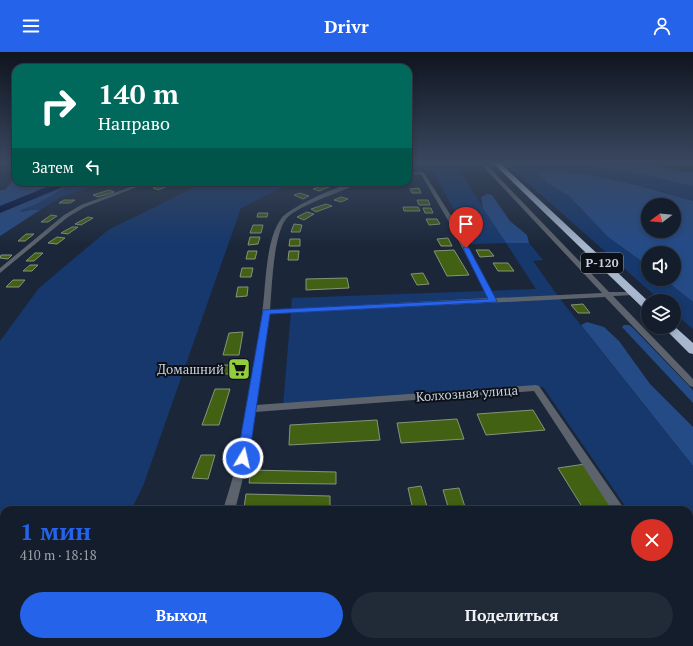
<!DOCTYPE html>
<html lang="ru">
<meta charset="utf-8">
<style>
body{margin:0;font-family:"PT Serif",serif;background:#212a37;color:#f1f3f6;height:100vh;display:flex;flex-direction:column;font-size:15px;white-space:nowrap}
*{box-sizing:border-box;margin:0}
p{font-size:13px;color:#9da2a9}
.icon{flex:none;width:22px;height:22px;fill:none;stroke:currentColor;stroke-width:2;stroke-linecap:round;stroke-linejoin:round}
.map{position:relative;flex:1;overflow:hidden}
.sheet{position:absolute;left:0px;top:454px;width:693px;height:140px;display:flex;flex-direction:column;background:#141d2b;border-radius:12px 12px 0 0;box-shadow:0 2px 6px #0003,0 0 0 1px #333b47}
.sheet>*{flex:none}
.hud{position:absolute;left:12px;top:12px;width:400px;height:122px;border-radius:12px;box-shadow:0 2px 6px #0003,0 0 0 1px #333b47;background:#00695c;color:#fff;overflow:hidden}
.needle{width:26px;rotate:254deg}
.controls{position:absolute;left:641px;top:146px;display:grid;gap:8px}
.controls a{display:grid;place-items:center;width:40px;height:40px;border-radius:50%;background:#141d2b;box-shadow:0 2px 6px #0003,0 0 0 1px #333b47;font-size:20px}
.pin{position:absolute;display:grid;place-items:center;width:34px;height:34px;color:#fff;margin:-41px -17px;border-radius:50% 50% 50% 0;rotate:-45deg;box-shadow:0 0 4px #0007}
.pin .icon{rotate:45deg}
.me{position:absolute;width:44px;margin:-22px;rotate:9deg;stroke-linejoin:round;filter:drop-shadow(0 0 3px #0008)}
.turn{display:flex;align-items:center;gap:14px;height:84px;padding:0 20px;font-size:18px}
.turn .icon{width:52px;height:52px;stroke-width:2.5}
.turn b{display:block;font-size:28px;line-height:34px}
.then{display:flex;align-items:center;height:38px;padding:0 20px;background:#0003;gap:8px;font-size:15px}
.round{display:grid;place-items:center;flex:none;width:42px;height:42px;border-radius:21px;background:#212a37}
.overview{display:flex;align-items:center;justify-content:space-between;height:68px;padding:0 20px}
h1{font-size:24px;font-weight:600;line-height:30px;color:#2563eb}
.primary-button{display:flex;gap:8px;margin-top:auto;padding:8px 20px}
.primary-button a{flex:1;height:46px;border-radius:24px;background:#2563eb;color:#fff;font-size:16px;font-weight:600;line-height:46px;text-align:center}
.primary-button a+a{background:#212a37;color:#f1f3f6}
header{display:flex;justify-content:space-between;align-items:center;height:52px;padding:0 20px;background:#2563eb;color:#fff;font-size:18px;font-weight:600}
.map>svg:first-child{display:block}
</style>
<header><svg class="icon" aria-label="menu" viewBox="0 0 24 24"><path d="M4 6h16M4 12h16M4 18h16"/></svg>Drivr<svg class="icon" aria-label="person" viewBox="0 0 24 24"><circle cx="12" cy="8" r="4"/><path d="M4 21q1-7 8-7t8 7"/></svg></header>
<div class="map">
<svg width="693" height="594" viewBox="0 0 693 594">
<rect width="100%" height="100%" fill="#1b2739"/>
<path fill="#16386c" d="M423,110H454L506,191H529L543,208L533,209L560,247L693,414V552L689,547V458H628L543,335L283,354L292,246L536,237L506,191L472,192L431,115Z
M504,110C525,110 547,109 569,111C611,115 652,124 693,134V149C663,139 634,132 604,126C581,122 560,117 537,120L547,131L569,144L608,185L648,214V227H664L693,250V277L674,261V249H661Z
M75,130H107L61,145L40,158H31L21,160V158L35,153Z
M205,130H293L241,156L143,434L131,458H4V590H68L66,594H0V289L39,236L108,178Z"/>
<path fill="#254b87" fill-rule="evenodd" d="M567,110H636L683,120H693V134L649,124Z
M558,119C604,123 649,136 693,149V250L664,227H674V201H648V214L608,185L569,144L547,131L537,120ZM648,153H674V179H648Z
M16,125V130H75L35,153L21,158V160L31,158H40L0,184V138H5Z
M487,142L492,143L510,169L527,183L529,191H506L483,156L481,145Z
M587,270L604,275L619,289L650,332L693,375V414L581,273Z
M624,273H629L633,276L693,338V351L622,275Z"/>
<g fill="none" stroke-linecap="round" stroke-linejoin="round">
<path fill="#000e39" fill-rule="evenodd" d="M59,130H72L70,132L0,161V154Z"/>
</g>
<path fill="#426112" stroke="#87937b" d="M165,131L170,133L158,138L153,136Z
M323,133L329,135L319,139L313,137Z
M419,136L421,141H412L410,137Z
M109,138L114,140L98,145L93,143Z
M300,141L309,144L303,147L294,143Z
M341,145L348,147L341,150L334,148Z
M64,148H75L70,151H59Z
M417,148H428L430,153H419Z
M326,152L332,154L316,160L311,157Z
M403,155H418L420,159H404Z
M423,156H431L433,161H425Z
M307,160L314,162L304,168L297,165Z
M258,161H268L267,165H257Z
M51,163L57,164L48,170H41Z
M88,165L93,166L81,173L75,172Z
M426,167H437L440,172L429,173Z
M294,172L302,173L300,180H291Z
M253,173H263L261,181H250Z
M72,175H78L68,182L61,181Z
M26,182H34L25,189H18Z
M57,185L65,186L57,192L48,191Z
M250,185H260L258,192L248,193Z
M448,186L452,194H441L437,187Z
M290,187H300V194H289Z
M454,198L469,223L447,224L434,199Z
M476,198H489L494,204L480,205Z
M248,199H257L255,207H246Z
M289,199H299L298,208H288Z
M35,201H43L34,209H26Z
M1,203H12L8,207L0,206Z
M493,211H508L514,219H498Z
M30,213H38L32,219H23Z
M242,216H253L251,225H240Z
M423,221L429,232L417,233L411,222Z
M347,226L349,236L306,238V227Z
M13,228H25L19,235H6Z
M238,235H248L247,244L236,245Z
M583,252L590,261H578L571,253Z
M243,280L239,303H223L229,281Z
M223,313H243L241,322H221Z
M215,337H230L219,373H202Z
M533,358L545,378L486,383L477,362Z
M457,367L464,387L401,391L397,371Z
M377,368L380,388L289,393L290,373Z
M201,403H215L208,427L192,426Z
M585,412L615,458H584L558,416Z
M251,418L336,420V432L249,431Z
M421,434L428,458H413L408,436Z
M459,436L466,458H449L443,438Z
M246,442L330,444V458L244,456Z
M147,455L167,456V458H146Z
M183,455L200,456L199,458H182Z
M689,580L693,586V594H659L657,590H689Z
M135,590H163L162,594H133Z
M488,590H508L510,594H489Z
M534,590H550L551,594H535Z"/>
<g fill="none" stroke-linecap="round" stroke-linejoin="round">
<path fill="#5d636c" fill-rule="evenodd" d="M479,110H484L609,240H636V242L634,243L613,244L693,327V335L690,334L605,245L269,262L256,353L536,333L539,334L625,458H612L534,339L255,360L248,406L235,458H223C228,441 234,423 238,405C248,359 255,309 262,262C266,236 265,188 281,167C289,155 345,130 359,130C348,138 325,144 312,151C303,155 292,160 286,167C273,184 272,236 270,258L488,246L449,170L421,122L408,123V121L422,120L424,121L455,170L495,246L602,241Z
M144,130H150L85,155L68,165L0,221V216L64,163L81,153Z
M689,554L693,556V574L689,572Z
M188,590H202L201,594H187Z"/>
<path fill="#a8b7ce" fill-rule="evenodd" d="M492,110H499L648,249V258L644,257Z
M674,274L693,291V302L689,301L663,275H674Z"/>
</g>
<linearGradient id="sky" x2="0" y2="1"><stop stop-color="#0f151f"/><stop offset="0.57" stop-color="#39475f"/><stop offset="1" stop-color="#39475f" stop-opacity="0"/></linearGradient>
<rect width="693" height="194" fill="url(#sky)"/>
<path fill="#2563eb" stroke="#184099" d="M464,195L469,196L497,249L496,250L270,262L249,406L247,409L243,411L239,409L237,406L263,258L488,247L463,196Z"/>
<defs>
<g id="supermarket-square" transform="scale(1.15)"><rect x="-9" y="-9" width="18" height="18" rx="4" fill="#93cd3e" stroke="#0b1018"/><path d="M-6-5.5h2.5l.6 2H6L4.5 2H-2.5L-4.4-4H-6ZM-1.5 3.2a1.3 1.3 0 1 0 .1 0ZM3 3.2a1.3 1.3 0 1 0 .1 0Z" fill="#111"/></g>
</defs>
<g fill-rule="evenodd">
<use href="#supermarket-square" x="239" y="317"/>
</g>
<g text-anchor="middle" stroke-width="4" stroke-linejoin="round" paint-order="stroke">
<rect fill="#0b1018" stroke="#9198a3" stroke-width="1" x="581" y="201" width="42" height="20" rx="3"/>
<g font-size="12" font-weight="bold" fill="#cbd3de">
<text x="602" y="215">Р-120</text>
</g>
<g font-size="13" fill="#cbd3de" stroke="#0b1018" text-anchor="end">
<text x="224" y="322">Домашний</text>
</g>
<g font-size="13" fill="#cbd3de" stroke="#0b1018">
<text transform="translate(467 341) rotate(-4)" y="5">Колхозная улица</text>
</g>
</g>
</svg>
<div class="controls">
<a><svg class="needle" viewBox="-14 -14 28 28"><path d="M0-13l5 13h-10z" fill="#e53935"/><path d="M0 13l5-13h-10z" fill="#9da2a9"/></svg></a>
<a><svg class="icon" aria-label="sound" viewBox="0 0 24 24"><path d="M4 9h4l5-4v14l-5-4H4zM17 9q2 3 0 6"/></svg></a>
<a><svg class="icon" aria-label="layers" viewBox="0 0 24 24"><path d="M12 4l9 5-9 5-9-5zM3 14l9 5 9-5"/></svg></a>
</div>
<div class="pin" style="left:466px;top:196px;background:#d93025"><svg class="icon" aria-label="arrive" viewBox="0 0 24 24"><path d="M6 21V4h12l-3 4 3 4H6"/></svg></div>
<svg class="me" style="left:243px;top:406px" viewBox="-20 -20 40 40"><circle r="17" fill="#2563eb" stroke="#fff" stroke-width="3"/><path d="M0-11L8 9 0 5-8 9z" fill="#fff"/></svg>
<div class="hud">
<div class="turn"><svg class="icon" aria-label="right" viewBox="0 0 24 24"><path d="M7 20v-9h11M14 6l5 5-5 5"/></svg><div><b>140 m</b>Направо</div></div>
<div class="then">Затем<svg class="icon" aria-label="left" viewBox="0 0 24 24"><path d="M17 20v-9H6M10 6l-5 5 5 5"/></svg></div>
</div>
<section class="sheet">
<div class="overview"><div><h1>1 мин</h1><p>410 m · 18:18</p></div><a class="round" style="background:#d93025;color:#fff"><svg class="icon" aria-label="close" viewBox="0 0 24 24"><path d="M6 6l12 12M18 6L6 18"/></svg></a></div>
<div class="primary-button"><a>Выход</a><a>Поделиться</a></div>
</section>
</div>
